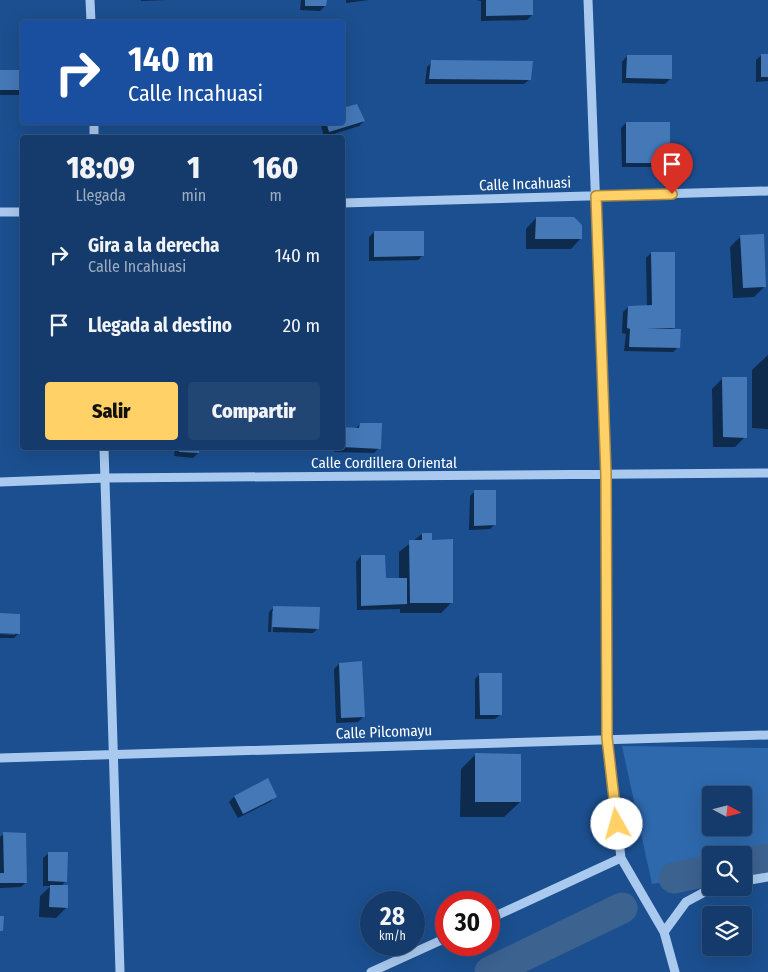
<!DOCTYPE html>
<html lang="es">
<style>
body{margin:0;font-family:"Fira Sans Condensed",sans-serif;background:#214673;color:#f1f3f6;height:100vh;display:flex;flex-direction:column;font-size:19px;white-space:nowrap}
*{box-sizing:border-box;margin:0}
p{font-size:16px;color:#9dadc1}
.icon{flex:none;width:28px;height:28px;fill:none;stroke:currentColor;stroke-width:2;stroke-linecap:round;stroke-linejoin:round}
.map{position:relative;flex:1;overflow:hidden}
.side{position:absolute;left:20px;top:135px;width:325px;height:315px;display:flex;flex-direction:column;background:#143b6b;border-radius:5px;box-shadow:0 5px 20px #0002,0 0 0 1px #33557e}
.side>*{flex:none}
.guide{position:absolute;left:20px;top:20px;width:325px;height:105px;border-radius:5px;box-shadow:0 5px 20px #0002,0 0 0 1px #33557e;background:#1a4fa0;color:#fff;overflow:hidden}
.needle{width:32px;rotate:97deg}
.controls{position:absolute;left:702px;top:786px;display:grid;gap:10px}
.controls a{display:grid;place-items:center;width:50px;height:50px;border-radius:5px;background:#143b6b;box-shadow:0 5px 20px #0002,0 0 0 1px #33557e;font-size:25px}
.speed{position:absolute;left:360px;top:891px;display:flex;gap:10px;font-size:25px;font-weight:700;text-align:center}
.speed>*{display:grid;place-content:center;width:65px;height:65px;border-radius:50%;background:#143b6b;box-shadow:0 5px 20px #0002,0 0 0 1px #33557e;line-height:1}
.speed small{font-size:12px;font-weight:400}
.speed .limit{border:8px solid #d22;background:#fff;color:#111}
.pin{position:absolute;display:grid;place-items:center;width:42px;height:42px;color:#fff;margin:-51px -21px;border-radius:50% 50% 50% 0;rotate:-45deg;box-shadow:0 0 5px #0007}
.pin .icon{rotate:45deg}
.me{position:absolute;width:55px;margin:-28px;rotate:353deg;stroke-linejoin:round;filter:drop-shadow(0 0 4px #0008)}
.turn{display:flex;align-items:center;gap:18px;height:105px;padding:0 25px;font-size:22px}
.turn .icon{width:65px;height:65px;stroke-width:2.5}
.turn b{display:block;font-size:35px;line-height:42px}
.eta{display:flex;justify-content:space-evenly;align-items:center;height:85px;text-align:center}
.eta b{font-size:30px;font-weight:800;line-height:35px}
.cta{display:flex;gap:10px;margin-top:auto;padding:10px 25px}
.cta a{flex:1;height:58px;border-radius:5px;background:#ffd166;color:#111;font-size:20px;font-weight:800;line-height:58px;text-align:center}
.cta a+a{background:#214673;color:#f1f3f6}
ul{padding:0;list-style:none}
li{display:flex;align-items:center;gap:15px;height:70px;padding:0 25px}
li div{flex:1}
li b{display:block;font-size:19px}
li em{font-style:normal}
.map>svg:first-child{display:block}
</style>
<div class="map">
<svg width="768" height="972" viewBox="0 0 768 972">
<rect width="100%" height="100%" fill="#1b4f8f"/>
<path fill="#2e69ad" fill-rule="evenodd" d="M622,746L768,748V865L744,869V855H711V875L652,884ZM711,795H744V828H711Z"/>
<path fill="#0007" d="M141,0H167L141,1Z
M301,0H325V6L320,11L300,10Z
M346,0H369L346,3Z
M476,0H532V15L527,20L481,21V1Z
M762,55H768V81L756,82V60Z
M627,56L670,79L665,84L622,83V62Z
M432,62L530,79L524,84H425L427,67Z
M0,72H22V95H0Z
M364,121L359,126L324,137L320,122Z
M626,123L669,162L664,167H622L621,128Z
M536,218L581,238L571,249H526V229Z
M374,232L423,255L418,260L369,261V237Z
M741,236L764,287L754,297L733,298L730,247Z
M651,253L674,327L671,330L678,347L673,352L624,351L626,334L622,333L623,312L628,307H647L646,258Z
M768,355V429L752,428V370Z
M723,378L745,437L735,447H713L712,389Z
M360,424L379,448L374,453L334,452V448H342V428L355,429Z
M175,448H198V453L193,458L174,456Z
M475,491L495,524L490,529L469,530L470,496Z
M422,534L431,541L452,602L441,613H400V609L357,610L356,562L361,556L385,579H399V552Z
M274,607L318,628L313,633L273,632L274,611H272L271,632H268L269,612Z
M0,615L19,633L14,638H0V634L15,635V633L0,632Z
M339,664L364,716L358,722L336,723L334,669Z
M480,674L501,714L495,719H475V679Z
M476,754L520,802L504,817H460L461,769Z
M267,780L275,797L270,802L238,818L229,802L234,797Z
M4,834L26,882L21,887L0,888V837Z
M49,853L66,881L61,886L67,907L56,918L39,917L40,896L51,886H43V858Z"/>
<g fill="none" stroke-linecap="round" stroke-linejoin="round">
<path stroke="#3c6290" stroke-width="31" d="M744,863L768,859
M674,878L711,870
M490,972L622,908"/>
</g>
<path fill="#4478b7" d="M305,0H327L326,6H305Z
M486,0H533V15L486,16Z
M761,54H768V77H761Z
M627,55H672V79L626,78Z
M431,60L533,61L531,80L429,79Z
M0,70H22V90H0Z
M357,104L365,121L329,132L326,122H342V108Z
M626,122H670V163H626Z
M536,217H574L582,225V239H535Z
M374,231H424V256L374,257Z
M764,234L766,287L743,288L740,235Z
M651,252H675V328L646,329H681L680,348L629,347L630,329L627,328L628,306L652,305Z
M722,377H747V438L723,437Z
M360,423H382L381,449L342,447V427L359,428Z
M179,448H199V453L179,452Z
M474,490H496V525L474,526Z
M422,533H432V540L453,539V603H410L409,540H422Z
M361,555H385L386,578H407V604L361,606Z
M273,606L320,607L319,629L272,627Z
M0,613L20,614V634L0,633Z
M362,661L365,717L341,718L339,663Z
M479,673H502V715H480Z
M475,753L521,754V802H475Z
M268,778L277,797L243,814L234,796Z
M3,832L26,833L27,883H0V873H4Z
M48,852H68L67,882L48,881Z
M50,885H68V908L49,907Z
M0,916H4L3,931H0Z"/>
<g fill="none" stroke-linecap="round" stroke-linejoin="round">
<path stroke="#a9c9ee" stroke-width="9" d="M90,0L91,22
M588,0L606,475L607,738L621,858L664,932L675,972
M94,122V138
M342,203L768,191
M0,212H22
M104,448L120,972
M0,482L105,478L768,473
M0,758L768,735
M744,881L768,877
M489,919L621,858
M664,932L686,902L712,888
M371,972L446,938"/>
</g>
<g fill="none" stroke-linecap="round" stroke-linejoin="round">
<g stroke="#a68842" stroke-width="12">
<path id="route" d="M617,824L607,738L606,475L596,196L672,194"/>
</g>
<use href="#route" stroke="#ffd166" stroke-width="9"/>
</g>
<g text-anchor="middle" stroke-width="4" stroke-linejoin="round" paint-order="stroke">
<g font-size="15" fill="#fff" stroke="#1b4f8f">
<text transform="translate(525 184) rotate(-2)" y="5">Calle Incahuasi</text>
<text x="384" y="468">Calle Cordillera Oriental</text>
<text transform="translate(384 732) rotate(-2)" y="5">Calle Pilcomayu</text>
</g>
</g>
</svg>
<div class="controls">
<a><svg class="needle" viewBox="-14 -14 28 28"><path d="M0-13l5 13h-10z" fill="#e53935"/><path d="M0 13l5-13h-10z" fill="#9dadc1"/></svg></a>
<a><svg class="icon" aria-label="search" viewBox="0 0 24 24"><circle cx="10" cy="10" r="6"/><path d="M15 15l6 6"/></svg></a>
<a><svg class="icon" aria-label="layers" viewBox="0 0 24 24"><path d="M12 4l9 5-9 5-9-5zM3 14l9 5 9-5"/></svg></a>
</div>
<div class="speed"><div>28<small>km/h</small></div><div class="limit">30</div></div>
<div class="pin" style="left:672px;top:194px;background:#d93025"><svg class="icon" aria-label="arrive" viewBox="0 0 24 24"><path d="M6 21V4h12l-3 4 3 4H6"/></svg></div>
<svg class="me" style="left:617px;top:824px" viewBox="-20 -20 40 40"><circle r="19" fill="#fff"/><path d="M0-13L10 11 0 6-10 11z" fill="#ffd166"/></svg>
<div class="guide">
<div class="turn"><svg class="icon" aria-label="right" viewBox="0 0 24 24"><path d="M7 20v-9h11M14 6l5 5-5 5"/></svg><div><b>140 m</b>Calle Incahuasi</div></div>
</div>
<section class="side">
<div class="eta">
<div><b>18:09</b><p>Llegada</p></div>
<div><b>1</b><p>min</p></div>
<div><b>160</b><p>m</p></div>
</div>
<ul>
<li><svg class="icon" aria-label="right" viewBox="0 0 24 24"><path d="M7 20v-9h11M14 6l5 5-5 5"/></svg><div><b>Gira a la derecha</b><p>Calle Incahuasi</p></div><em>140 m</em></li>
<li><svg class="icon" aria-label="arrive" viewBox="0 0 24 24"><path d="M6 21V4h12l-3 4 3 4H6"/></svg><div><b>Llegada al destino</b></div><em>20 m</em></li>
</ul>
<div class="cta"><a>Salir</a><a>Compartir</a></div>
</section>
</div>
